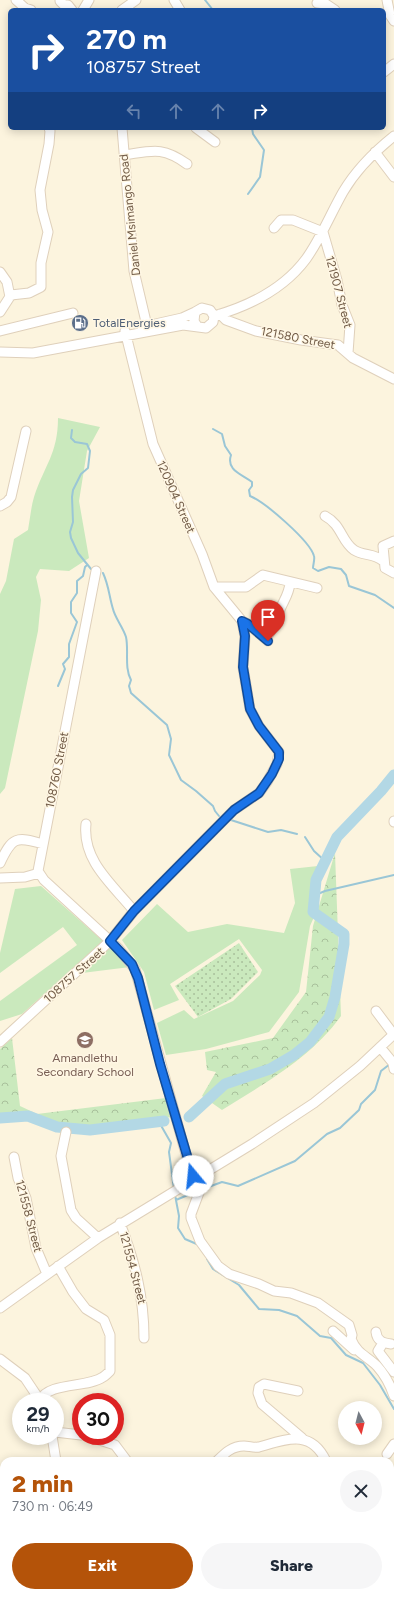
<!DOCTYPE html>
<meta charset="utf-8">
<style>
body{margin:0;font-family:Figtree,sans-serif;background:#f6f6f7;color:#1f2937;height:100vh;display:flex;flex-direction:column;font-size:15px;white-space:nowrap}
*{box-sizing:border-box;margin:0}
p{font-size:13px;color:#747a83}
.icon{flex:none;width:22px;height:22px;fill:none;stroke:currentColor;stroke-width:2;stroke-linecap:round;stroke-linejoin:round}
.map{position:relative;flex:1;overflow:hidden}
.panel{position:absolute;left:0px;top:1457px;width:394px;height:140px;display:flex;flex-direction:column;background:#fff;border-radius:12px 12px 0 0;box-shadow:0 2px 10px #0003}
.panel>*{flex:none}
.top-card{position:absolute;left:8px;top:8px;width:378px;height:122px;border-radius:6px;box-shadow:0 2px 10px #0003;background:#1a4fa0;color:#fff;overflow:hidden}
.needle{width:26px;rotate:173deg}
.tools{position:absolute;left:338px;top:1401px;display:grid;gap:8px}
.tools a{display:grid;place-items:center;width:44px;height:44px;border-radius:50%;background:#fff;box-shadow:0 2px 10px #0003;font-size:20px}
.speed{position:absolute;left:12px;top:1393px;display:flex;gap:8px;font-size:20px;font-weight:700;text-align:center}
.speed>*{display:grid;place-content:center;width:52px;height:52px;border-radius:50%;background:#fff;box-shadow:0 2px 10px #0003;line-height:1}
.speed small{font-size:10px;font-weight:400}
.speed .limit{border:6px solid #d22;background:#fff;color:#111}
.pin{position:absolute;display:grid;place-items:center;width:34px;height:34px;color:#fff;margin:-41px -17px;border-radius:50% 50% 50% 0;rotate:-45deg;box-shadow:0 0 4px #0007}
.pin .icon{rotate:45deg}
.me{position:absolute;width:44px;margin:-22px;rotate:343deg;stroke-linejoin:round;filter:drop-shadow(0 0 3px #0008)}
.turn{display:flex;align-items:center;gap:14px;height:84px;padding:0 12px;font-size:18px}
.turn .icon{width:52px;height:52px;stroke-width:2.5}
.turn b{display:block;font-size:28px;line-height:34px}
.lanes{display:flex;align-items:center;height:38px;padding:0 12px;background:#0003;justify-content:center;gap:20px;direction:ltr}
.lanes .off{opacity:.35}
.round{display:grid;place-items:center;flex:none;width:42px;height:42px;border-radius:21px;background:#f6f6f7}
.headline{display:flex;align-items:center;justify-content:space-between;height:68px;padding:0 12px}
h1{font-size:24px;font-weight:800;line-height:30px;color:#b45309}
.button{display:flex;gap:8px;margin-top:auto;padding:8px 12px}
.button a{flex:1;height:46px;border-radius:24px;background:#b45309;color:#fff;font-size:16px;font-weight:800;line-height:46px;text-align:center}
.button a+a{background:#f6f6f7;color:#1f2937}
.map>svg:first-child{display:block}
</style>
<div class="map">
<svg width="394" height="1597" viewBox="0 0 394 1597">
<defs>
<pattern id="forest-crowns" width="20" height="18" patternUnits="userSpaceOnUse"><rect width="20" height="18" fill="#cae9bd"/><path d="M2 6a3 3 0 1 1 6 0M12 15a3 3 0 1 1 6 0" fill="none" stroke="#a8c09b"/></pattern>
<pattern id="park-dots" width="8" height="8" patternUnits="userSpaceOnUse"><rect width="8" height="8" fill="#cae9bd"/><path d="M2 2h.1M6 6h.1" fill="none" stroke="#a8c09b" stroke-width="1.8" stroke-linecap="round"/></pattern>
</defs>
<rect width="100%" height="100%" fill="#fcf4de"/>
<path fill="#cae9bd" d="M58,418L100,427L87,451L79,501L89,558L69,571L40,569L36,577L41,600L38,631L5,788L0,794V594L6,581L14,539L28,530C30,519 31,507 34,497C44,466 58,454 58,418Z
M318,866C313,879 305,905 314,917L310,926L299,992L269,1032L206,1049L166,1055L157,1023L184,1010L194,1019L233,1001L260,975L262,970L239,939L170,984L179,1000L154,1010L144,972L122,940L157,904L188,932L227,924L284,933L295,903L290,869Z
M41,886L103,941L22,1014L0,1021V1001L77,945L63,927L0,973V953L15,889Z
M108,947L112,949L130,967L82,973Z"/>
<path fill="url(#forest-crowns)" d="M335,853L341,1016C311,1058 265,1083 222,1110L202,1096L216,1072L207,1070L205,1052L273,1038L306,992L313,926Z
M12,1038L20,1106L37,1114L166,1098L172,1117L89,1128L57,1125L28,1114L0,1116V1049Z"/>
<path fill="url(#park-dots)" d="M239,943L258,972L231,999L198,1017L175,986Z"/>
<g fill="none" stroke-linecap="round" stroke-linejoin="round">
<path stroke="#9ac6d6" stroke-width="2" d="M205,0L213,10
M248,194L260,177L264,150L253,134L252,128
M213,429L222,434L225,446L231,455C226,470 241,474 252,482V486L249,490L250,496C265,502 310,541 314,556C315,559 313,565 313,568L318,571L329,567L341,569L346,575L349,586L375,595L394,608
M72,430L71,438L75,442L87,444L90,451L88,468L81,474L73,490L72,497L73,522L70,532L71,538L78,553L91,569
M103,573C109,586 109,596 113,609C115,618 123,627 126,637C129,651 124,667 131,680L129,686L131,693L167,725L171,739L169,755L181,780L196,791L213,806L215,811L219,816
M58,686L65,669L63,664L69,657V644L77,622L71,613V602L77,593V581L83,576L85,567L87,565
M231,820L268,832L281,830L297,834
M305,837L314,851L325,861
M313,896L325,891L394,875
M159,1122L171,1143L169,1152L174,1189
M203,1189L222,1182L238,1186L295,1161L327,1134L340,1128L359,1110L361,1104L375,1090L381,1071L390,1064
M175,1195L179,1216L178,1228L185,1239L199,1245
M176,1200L195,1192
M207,1259L213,1269L239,1285L259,1309L279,1310L297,1316L320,1336L331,1338L346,1355L363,1363L380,1385L394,1409
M382,1461L385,1455"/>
<path stroke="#b3d8e5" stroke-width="11" d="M189,1117L225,1084L270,1069L294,1055L310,1042L329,1017L335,997L344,944V934L313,912L316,880L337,837L381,791L394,775
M0,1118L28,1116L57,1127L90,1130L164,1121"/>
<g stroke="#dfd0bb" stroke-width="11">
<path id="minor" d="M16,0L25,8L31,10
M174,0L180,10
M387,0L390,15L394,21
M60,1L64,5H68L72,10
M317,3L326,4L335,10
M83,10L89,0
M122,10L136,0
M384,72L394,64
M122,128L134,271L147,326
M196,128L215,142
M375,152L394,177
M124,155C152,151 162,146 187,164
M274,228L281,220H293L323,232L337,280L342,305L350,325L348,353
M0,272L7,282L10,297
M0,312L11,295L29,293L41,287V263L48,232L42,210L40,190L49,144L50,131L49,128
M220,314L226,320L256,331L301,340L338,345L353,358L394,379
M214,316C249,306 283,290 306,259C321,238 330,215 343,192C356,170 374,152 394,136
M142,327L182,318L195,312
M0,331L73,313
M125,331L153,444L202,554L214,587L242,621L248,624L268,641
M0,352L33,353L183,325L206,328L213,322L214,316L210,310L202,308L195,312L194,321L197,326
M0,506L7,502L11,497L26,431
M325,516C342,525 341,541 354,550C363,556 374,553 383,561
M394,541L383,546L385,568L394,573
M96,571L38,871L44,880L118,948L135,969L187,1158L194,1180L200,1190L191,1214V1218L200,1241L218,1266L229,1274L259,1284L274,1291L291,1293L318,1303L349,1325L352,1335L351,1339C357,1354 367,1356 377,1366C386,1376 390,1384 394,1396
M214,587H246L263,575L317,588
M266,638C273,629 275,623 279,612C283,601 289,595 290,583
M394,821V822
M86,824C82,861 113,885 134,911
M0,863C12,837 16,836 43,844
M0,878L25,877L39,873
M376,1011L394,1035
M0,1042L110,941L134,911L234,810L259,793L267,782L277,764L279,752L259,726L250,709L243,667L245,637L242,621
M380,1047L393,1063L394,1069
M66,1132L61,1156L71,1210L76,1218L98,1238
M14,1157L18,1178L26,1198L36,1248L47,1274
M120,1223C135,1262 144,1297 144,1338
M0,1308L98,1238L252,1144L314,1103L360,1066L394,1034
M333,1331L354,1350
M376,1332C377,1341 383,1343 391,1344
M383,1343L378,1351L394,1372
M0,1359L25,1378L41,1402
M298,1391L264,1384L259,1387L258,1393L262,1404L302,1438
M40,1400C49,1382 87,1388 103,1377C105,1376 108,1373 110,1371V1335L104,1320L86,1309L73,1292L58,1266
M55,1432L81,1435
M52,1436L56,1461
M87,1436L115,1445L127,1461
M387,1454L394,1444
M217,1461C225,1453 232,1446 244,1446C249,1446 254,1448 259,1447C287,1439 311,1429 326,1461
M390,1518L394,1520
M390,1546L394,1538
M0,1547L4,1550
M266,1593L274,1597
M318,1593L319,1597
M365,1593L372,1595L377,1593
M69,1597L73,1595"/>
</g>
<use href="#minor" stroke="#fff" stroke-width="9"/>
</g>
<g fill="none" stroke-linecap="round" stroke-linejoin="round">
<g stroke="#114b97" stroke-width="10">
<path id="route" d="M193,1176L160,1064L138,978L132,964L110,941L134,911L234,810L259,793L272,774L279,759V752L259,726L250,709L243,667L245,636L242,621L248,624L268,641"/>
</g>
<use href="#route" stroke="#1a73e8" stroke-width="7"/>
</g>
<defs>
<g id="fuel-disc" transform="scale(0.9)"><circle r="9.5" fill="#5c6f8a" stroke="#fff7e4"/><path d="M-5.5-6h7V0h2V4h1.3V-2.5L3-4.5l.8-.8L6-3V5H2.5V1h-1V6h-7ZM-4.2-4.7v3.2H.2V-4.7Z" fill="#fff"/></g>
<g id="school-disc" transform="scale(0.9)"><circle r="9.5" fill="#8d6e63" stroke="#fff7e4"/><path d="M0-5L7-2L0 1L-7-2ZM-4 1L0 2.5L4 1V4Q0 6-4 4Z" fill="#fff"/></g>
</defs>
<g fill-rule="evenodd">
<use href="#fuel-disc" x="80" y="323"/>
<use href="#school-disc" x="85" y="1040"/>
</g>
<g text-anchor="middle" stroke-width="3" stroke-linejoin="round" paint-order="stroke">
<g font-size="12" fill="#715b47" stroke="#fff7e4">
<text transform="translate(130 215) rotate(-96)" y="4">Daniel Msimango Road</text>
<text transform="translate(339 292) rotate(75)" y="4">121907 Street</text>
<text transform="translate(298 338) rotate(11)" y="4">121580 Street</text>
<text transform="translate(176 497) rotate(66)" y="4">120904 Street</text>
<text transform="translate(57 770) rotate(-79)" y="4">108760 Street</text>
<text transform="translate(74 975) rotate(-42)" y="4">108757 Street</text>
<text transform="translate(29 1216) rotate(75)" y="4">121558 Street</text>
<text transform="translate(133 1268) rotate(75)" y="4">121554 Street</text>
</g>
<g font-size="12" fill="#4e5e75" stroke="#fff7e4" text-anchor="start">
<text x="93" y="327">TotalEnergies</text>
</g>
<g font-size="12" fill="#785e54" stroke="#fff7e4">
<text x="85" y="1062">Amandlethu<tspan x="85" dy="14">Secondary School</tspan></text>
</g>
</g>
</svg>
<div class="tools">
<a><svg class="needle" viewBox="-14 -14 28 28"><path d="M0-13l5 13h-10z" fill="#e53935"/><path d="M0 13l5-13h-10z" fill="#747a83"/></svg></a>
</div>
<div class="speed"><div>29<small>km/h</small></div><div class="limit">30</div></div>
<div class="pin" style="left:268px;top:641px;background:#d93025"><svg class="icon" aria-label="arrive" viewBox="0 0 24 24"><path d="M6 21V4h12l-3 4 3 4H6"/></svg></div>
<svg class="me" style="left:193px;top:1176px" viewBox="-20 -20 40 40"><circle r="19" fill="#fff"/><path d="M0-13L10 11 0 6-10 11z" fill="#1a73e8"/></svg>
<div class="top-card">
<div class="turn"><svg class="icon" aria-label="right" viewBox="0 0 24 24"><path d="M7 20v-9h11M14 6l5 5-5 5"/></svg><div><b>270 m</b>108757 Street</div></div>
<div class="lanes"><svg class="icon off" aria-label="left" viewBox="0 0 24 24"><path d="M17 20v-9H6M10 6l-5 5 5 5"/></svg><svg class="icon off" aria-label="ahead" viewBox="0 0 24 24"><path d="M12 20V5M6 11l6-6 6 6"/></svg><svg class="icon off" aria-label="ahead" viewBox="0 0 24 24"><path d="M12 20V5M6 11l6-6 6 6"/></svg><svg class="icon" aria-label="right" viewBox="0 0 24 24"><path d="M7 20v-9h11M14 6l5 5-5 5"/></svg></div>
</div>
<section class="panel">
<div class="headline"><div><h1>2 min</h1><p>730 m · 06:49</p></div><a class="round"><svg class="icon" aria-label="close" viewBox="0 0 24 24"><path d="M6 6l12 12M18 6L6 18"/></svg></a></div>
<div class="button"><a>Exit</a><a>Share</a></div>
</section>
</div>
